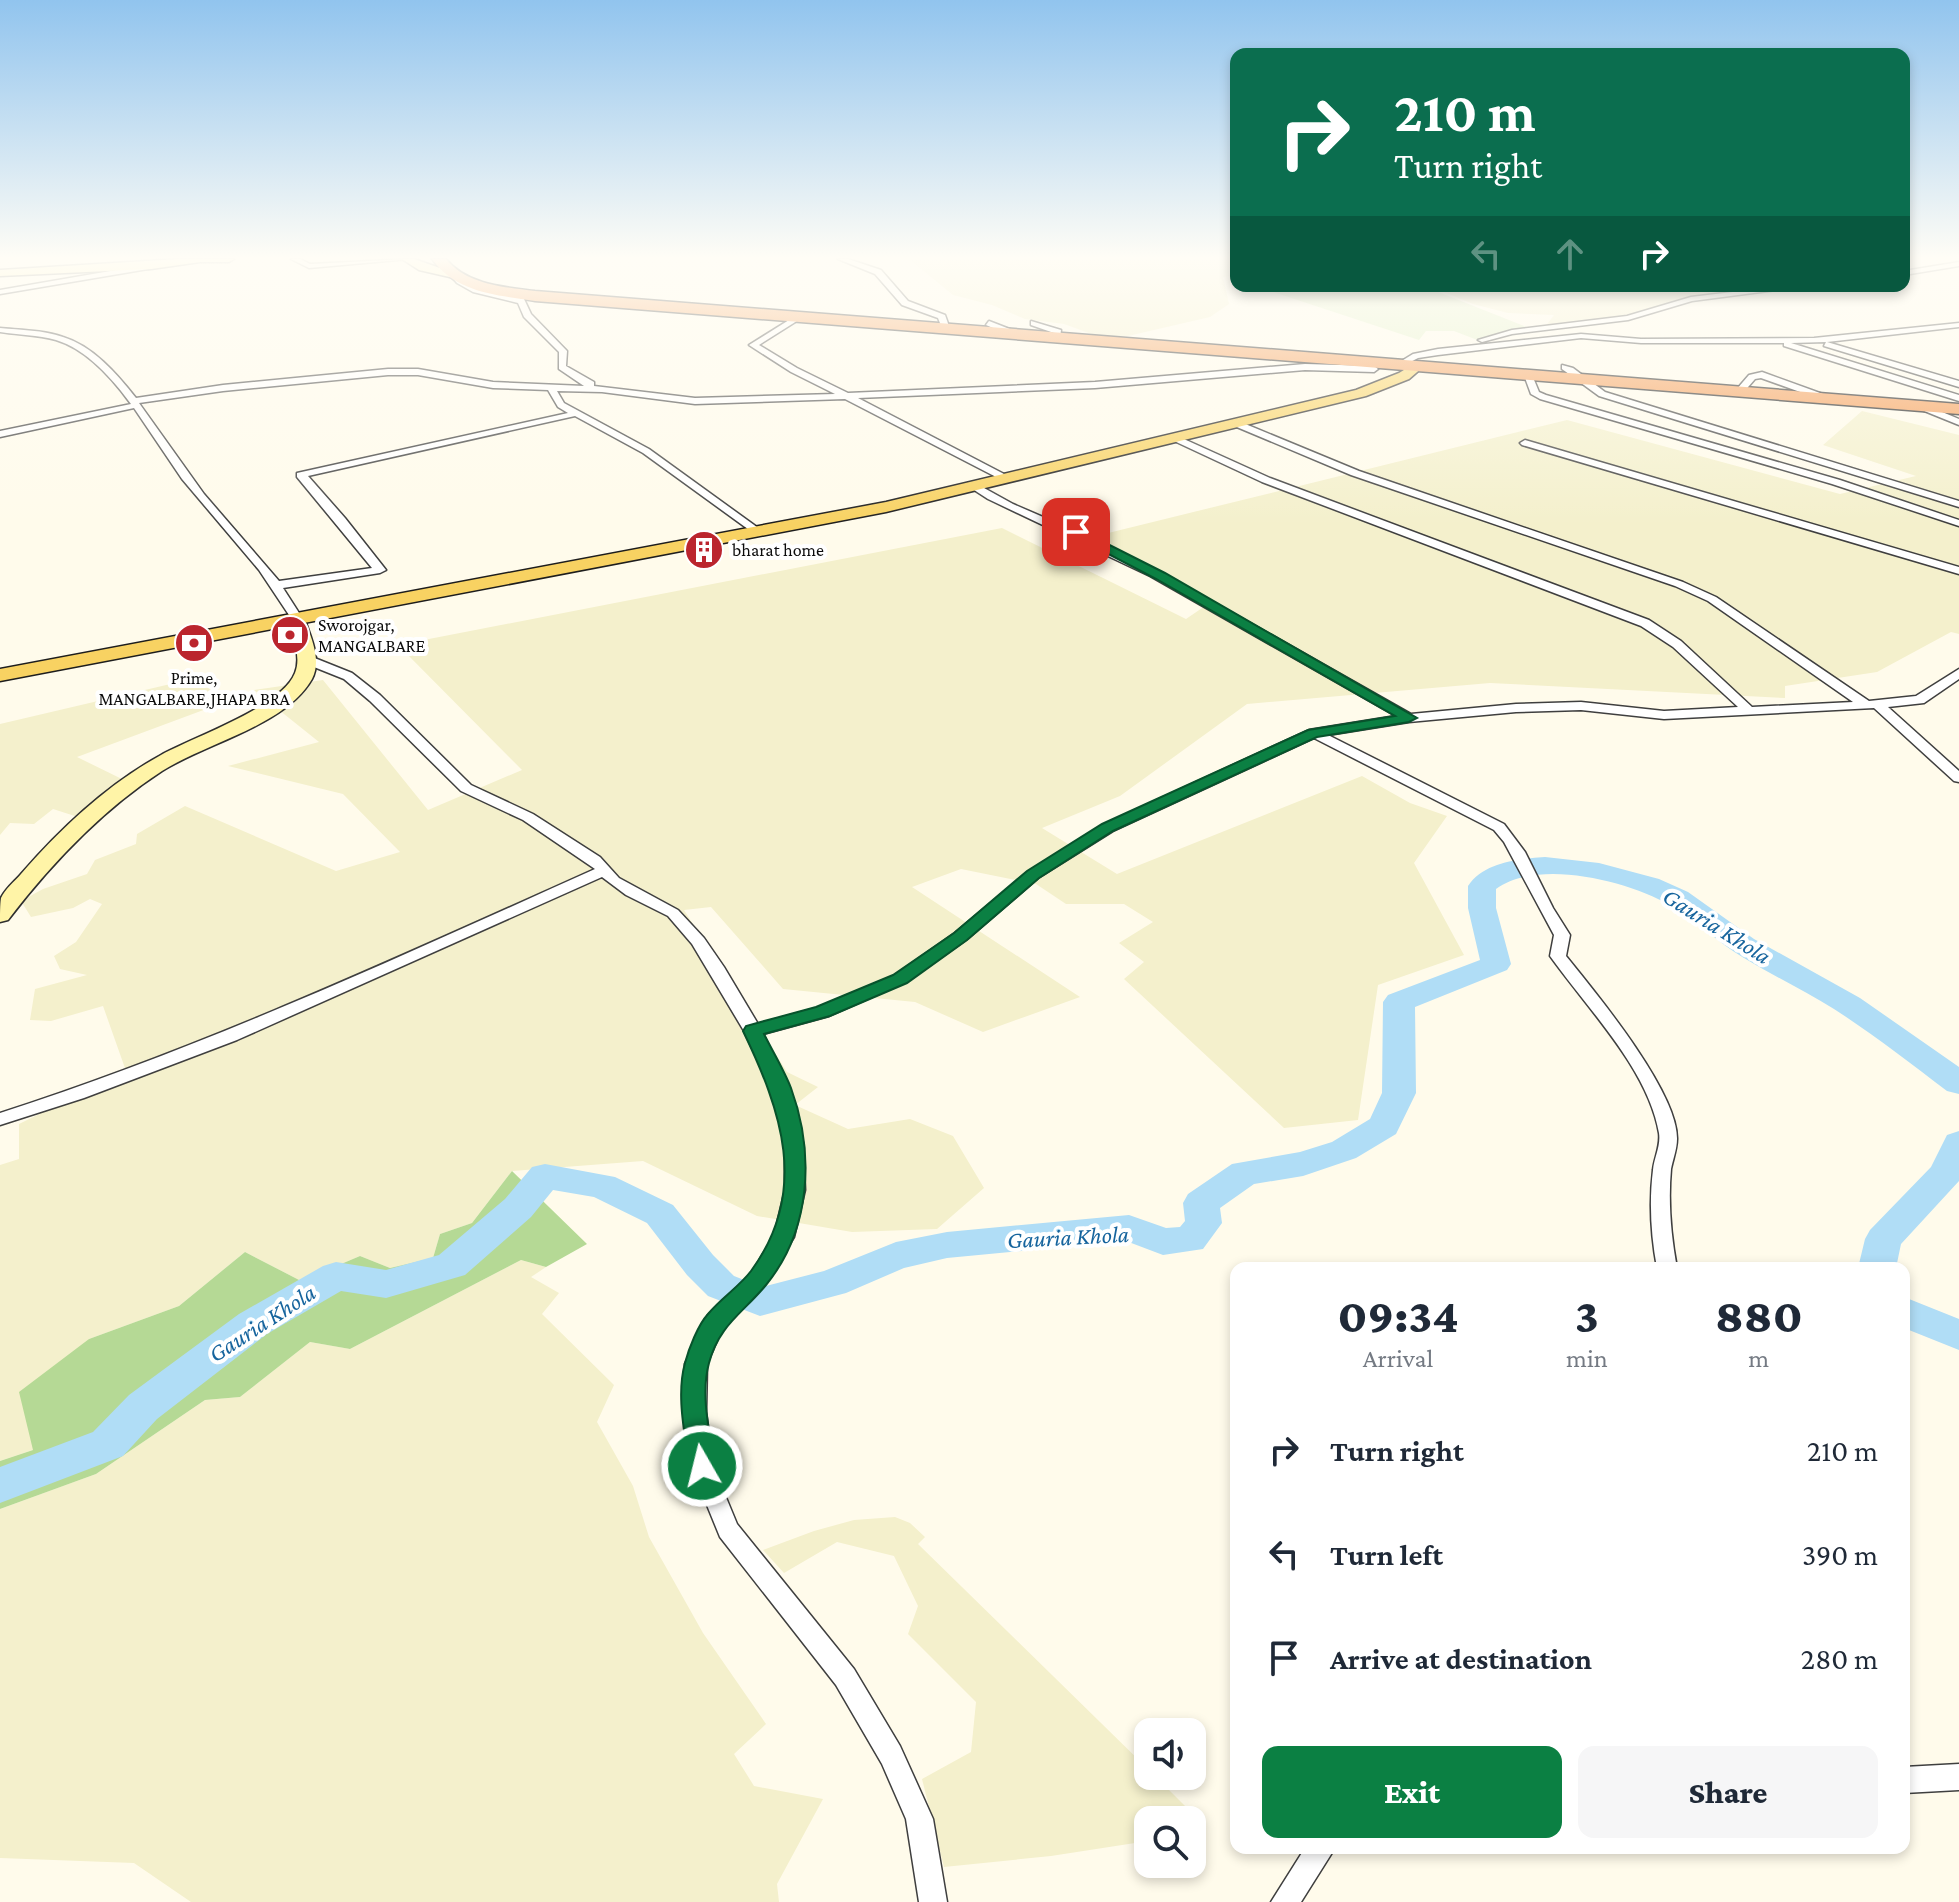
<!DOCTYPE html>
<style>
body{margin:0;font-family:"Crimson Pro",serif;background:#f6f6f7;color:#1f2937;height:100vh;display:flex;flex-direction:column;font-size:30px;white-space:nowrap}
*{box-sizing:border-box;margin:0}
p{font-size:26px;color:#747a83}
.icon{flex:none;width:44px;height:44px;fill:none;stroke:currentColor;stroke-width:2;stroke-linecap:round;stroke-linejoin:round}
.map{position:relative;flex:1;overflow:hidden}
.side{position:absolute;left:1230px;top:1262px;width:680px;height:592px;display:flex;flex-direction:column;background:#fff;border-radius:16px;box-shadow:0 4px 12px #0003}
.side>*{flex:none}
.top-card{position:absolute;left:1230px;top:48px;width:680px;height:244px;border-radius:16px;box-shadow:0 4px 12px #0003;background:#0b6e4f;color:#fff;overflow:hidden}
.tools{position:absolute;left:1134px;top:1718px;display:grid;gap:16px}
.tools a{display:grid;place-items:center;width:72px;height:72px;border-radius:16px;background:#fff;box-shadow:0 4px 12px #0003;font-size:40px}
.pin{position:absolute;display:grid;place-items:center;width:68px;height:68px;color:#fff;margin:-34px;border-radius:16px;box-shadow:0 4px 12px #0006}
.me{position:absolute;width:88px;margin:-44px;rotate:352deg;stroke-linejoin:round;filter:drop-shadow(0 0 6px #0008)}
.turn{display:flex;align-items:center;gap:28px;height:168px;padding:0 32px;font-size:36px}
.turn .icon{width:104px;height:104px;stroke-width:2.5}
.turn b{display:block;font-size:56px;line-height:68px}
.lanes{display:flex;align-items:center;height:76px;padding:0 32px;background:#0003;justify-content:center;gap:40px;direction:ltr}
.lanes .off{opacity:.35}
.eta{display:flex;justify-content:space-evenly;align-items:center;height:136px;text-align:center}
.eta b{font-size:48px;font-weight:800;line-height:56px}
.action{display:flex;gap:16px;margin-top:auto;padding:16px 32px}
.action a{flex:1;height:92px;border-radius:16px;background:#0b8043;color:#fff;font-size:32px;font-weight:800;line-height:92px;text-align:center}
.action a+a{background:#f6f6f7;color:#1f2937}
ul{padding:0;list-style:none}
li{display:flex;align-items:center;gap:24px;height:104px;padding:0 32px}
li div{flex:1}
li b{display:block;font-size:30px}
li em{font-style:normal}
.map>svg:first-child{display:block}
</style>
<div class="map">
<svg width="1959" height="1902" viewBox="0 0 1959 1902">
<rect width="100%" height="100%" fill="#fffbeb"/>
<path fill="#f4f0cc" d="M909,259H1236V275L1223,277L1229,304L1210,317L1128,336L1100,337L1064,324L1025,319L992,305L953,295Z
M1430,286H1815L1688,300L1634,317L1542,331L1554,315L1508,313L1473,304Z
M1862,411L1959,435V634L1951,632L1877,672L1785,686V698L1490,683L1247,704L1120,796L1042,828L1117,874L1362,776L1410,803L1447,816L1414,863L1464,955L1378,985L1358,1120L1284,1128L1124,979L1144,962L1119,943L1153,922L1124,904H1066L1036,884L961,869L912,887L1080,997L983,1032L915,1002L783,989L711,907L684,910L787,1072L818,1087L795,1105L848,1129L910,1119L953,1136L984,1188L937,1229L852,1232L757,1216L643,1161L512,1171L472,1223L440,1234L433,1258L390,1268L360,1256L301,1281L245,1252L179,1306L89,1339L33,1450L0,1461V1165L19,1159V1124L126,1071L103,1006L51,1021L30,1020L35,989L87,975L60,969L54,956L76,942L102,904L90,899L73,908L31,917L21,901L43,889L87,874L95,860L136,844L137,834L185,806L336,871L400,852L343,794L228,766L319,742L254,690L323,680L428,810L522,770L398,645L1002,528L1186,619L1208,604L1096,536L1567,420L1840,494L1916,476L1823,445Z
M196,678L225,702L77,757L126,781L81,818L53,809L34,824L10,823L0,835V724Z
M521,1260L546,1267L531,1277L559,1293L542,1314L614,1385L597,1422L633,1486L649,1537L703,1633L766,1724L734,1754L754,1786L823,1799L777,1884L779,1902H191L134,1863L0,1858V1509L96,1474L205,1400L240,1397L310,1342L350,1349Z
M895,1517L910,1523L925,1537L918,1544L1148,1769V1776H1155L1193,1814L1184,1820H1148V1841L1051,1856L944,1867L922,1779L971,1752L976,1702L908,1634L918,1606L894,1556L837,1542L784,1573L763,1550L814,1531L854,1520Z"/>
<path fill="#b5d995" d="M512,1171L587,1244L546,1267L521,1260L350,1349L310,1342L240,1397L205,1400L96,1474L0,1509V1461L33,1450L19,1392L89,1339L179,1306L245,1252L301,1281L360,1256L390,1268L433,1258L440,1234L472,1223Z"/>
<path fill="#e2f0c7" d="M1255,286H1423L1529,328L1480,341L1454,331H1426L1419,340Z"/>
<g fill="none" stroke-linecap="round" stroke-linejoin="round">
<path fill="#b0ddf6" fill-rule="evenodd" d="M1545,857L1599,863L1659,879L1688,892L1754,939L1860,998L1959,1067V1094L1947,1091C1910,1063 1873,1034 1834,1009C1805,991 1774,976 1744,958C1718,943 1696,920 1670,905C1627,881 1539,858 1496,889V908L1511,964L1507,970L1415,1007L1416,1093L1396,1134L1356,1158L1303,1176L1254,1184L1220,1208L1222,1223L1203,1249L1163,1255L1126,1241L947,1258L904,1268L846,1293L760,1316L708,1296L687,1275L647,1223L594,1197L553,1190L531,1217L465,1275L386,1298L341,1291L267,1334L157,1419L123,1456L0,1503V1467L93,1432L129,1395L239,1314L323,1266L336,1262L386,1270L439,1255L505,1199L532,1167L545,1164L615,1177L673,1205L713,1255L734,1276L762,1287L824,1271L896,1242L947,1232L1129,1215L1166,1228L1180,1227L1185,1221L1183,1203L1188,1194L1232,1164L1300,1152L1332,1142L1370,1119L1382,1093L1383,1002L1388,995L1480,960L1468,908V886C1484,862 1518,859 1545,857Z
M1959,1131V1181L1901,1244L1896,1268H1858L1865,1239L1870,1230L1931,1167L1947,1135Z
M1904,1297L1959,1319V1350L1904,1328Z"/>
<g stroke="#3f3f3f" stroke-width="3">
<path id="street" d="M291,259H300L310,264L409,259L309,268Z
M838,259H848L881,270L908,301L945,315L950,329L943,331L938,318L902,305L875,274Z
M1959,262V266L1904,275V271Z
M151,264L154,268L0,294V290Z
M454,273L478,289L524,299L531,314L567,351L566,366L594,382V386L695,398L835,394L791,372L749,345L797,315L800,319L759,345L797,368L848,393L1095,382L1305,364L1374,366L1378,369L1374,372L1305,370L1095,388L858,398L1004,474L1005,476L1000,479L845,399L695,404L602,392L557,391L564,403L649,449L761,530L752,532L643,453L575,416L308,476L345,518L386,570L380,573L283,588L301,616L295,620L291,618L259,570L182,479L134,408L0,437V431L131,404C113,379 86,349 56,340C38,335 18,335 0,332V328C21,330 43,330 63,337C93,346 117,374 136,398L223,385L388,369H418L493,382L584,386L559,369V352L524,317L518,303L473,292L457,283L450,275ZM388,375H418L493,388L548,390L558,407L568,413L297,473V477L372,568L279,581L204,494L139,403L223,391Z
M1783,286H1806L1692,301L1628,320L1512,334L1482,342L1478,340L1512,330L1627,316L1691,297Z
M989,321L1020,333L1021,335L1014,337L986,325Z
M1031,321L1061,330L1060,338L1053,340L1054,333L1031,325Z
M1959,323V327L1827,342L1959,381V387L1824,346L1826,342L1791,343L1959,395V401L1784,346V343H1641L1581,338L1438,355L1418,358L1399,368L1395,365L1413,354L1438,349L1581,334L1641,339L1814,338Z
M1562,365L1573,368L1605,392L1959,501V507L1599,396L1562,369Z
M1528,372L1532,375L1539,392L1546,395L1840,480L1959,520V526L1832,484L1540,399L1531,394L1524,375Z
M1762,372L1831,397L1832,399L1825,401L1761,378L1755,379L1742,394H1736V390L1749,375Z
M1917,404H1923L1959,419V425L1917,408Z
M1232,421H1238L1359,471L1683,582L1716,597L1869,701L1916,696L1959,669V679L1924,703L1888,707L1959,771V782L1954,781L1874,708L1664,719L1581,710L1516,712L1409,722L1328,735L1504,824L1525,852L1553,908L1570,935L1566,956C1596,993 1678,1092 1677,1139C1677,1149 1673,1159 1671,1169C1668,1202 1671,1236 1677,1268H1657C1651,1236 1649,1202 1653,1170C1654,1158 1661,1146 1659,1133C1648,1069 1587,1008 1550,956L1554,935L1504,842L1494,830L1314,738L1113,831L1038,878L967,939L906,982L829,1016L763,1034L790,1089L803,1143L805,1190L794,1237L765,1284L723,1326L707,1364L706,1412L713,1466L737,1524L854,1669L900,1746L933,1819L947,1902H919L906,1819L882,1764L836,1685L720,1537L691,1466L684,1412L685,1364L708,1315L751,1274L774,1236L785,1190V1143L772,1089L744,1031L692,944L668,916L626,895L602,877L237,1040L84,1098L0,1125V1113C205,1047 399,957 595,869L523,820L461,791L370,701L344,679L304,663V657H312L352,673L380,695L471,785L533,814L600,857L619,878L678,910L704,938L724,967L758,1024L817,1008L894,976L955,933L1028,872L1103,825L1309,730L1396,716L1150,576L988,499L971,488L970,486L975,483L1013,504L1103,543L1158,571L1411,714L1516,704L1581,702L1664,711L1738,707L1673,647L1641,626L1262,482L1172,440L1170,438L1175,435L1270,478L1649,620L1681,641L1752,707L1853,702L1708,601L1675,586L1351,475L1232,425Z
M1525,440L1959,567V574L1522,445L1520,443Z
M1959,1764V1790L1904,1793V1767Z
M1305,1848H1335L1301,1902H1271Z"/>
</g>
<g stroke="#2e2e2e" stroke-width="3">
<path id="secondary" d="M179,259H234L229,262H200L151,269L0,276V270Z
M402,259H414L460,275L454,278L419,270Z
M296,615L305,620C311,638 322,660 312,679C285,726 206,743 162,771C102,810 51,864 8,920L0,922C0,915 0,904 1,898C5,889 15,881 21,874C60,829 108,784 161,755C193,737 282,707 295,673C302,656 292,636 287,620Z"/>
</g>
<g stroke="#1d1d1d" stroke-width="3">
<path id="primary" d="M1417,362L1424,366L1409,379L1366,396L886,512L0,681V669L886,502L1356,390L1399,373Z"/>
</g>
<g stroke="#1d1d1d" stroke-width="3">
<path id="highway" d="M432,259H446C467,285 504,287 535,291L1959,404V414L535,301C497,295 456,293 432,259Z"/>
</g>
<use href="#street" fill="#fff" fill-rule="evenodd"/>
<use href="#secondary" fill="#fff4a7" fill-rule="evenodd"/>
<use href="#primary" fill="#f8d262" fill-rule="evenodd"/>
<use href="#highway" fill="#f49b54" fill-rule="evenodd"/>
</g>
<linearGradient id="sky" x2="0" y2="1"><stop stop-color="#91c4ee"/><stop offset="0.49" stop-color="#fffdf6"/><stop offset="1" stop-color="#fffdf6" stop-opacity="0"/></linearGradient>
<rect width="1959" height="525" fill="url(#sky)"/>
<path fill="#0b8043" stroke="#07532c" stroke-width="2" d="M1072,530H1080L1165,573L1417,718L1409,722L1317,737L1113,831L1039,878L967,940L907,983L830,1016L764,1034C773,1052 784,1070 791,1088C815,1154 811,1230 766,1285C743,1313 719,1325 709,1363C700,1395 710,1434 715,1466L711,1474L702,1477L693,1474L689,1466C685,1434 676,1395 685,1363C689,1348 698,1325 708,1314C721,1298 739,1287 751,1271C810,1191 781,1110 743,1031L746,1026L816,1007L893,975L954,933L1027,871L1102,824L1308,730L1395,716L1156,579L1072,535Z"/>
<defs>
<g id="building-disc" transform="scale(2)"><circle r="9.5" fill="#bb252e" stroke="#fff"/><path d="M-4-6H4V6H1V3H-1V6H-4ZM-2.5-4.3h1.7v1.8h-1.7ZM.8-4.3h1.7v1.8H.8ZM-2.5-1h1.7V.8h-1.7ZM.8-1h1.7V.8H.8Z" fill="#fff"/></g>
<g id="bank-disc" transform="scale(2)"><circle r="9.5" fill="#bb252e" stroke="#fff"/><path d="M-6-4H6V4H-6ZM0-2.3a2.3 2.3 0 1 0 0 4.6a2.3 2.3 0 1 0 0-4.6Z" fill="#fff"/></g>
</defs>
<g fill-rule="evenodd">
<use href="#building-disc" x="704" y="550"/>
<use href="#bank-disc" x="290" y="635"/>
<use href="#bank-disc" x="194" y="643"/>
</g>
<g text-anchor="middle" stroke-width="8" stroke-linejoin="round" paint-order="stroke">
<g font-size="18" fill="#0c0c0c" stroke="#fff" text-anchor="start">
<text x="732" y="556">bharat home</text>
<text x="318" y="631">Sworojgar,<tspan x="318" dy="21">MANGALBARE</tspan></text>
<text x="194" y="684" text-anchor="middle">Prime,<tspan x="194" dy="21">MANGALBARE,JHAPA BRA</tspan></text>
</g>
<g font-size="24" font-style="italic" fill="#16649d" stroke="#fff">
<text transform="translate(1717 926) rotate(32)" y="8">Gauria Khola</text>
<text transform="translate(1068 1237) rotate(-3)" y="8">Gauria Khola</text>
<text transform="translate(262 1323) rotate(-33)" y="8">Gauria Khola</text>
</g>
</g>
</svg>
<div class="tools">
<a><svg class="icon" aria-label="sound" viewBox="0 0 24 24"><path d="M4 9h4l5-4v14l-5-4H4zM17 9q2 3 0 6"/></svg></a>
<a><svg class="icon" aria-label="search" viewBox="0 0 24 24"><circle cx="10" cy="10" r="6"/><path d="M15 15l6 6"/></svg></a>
</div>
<div class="pin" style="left:1076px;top:532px;background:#d93025"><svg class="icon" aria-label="arrive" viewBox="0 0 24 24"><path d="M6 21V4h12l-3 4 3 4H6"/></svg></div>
<svg class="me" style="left:702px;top:1466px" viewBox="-20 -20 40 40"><circle r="17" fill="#0b8043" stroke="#fff" stroke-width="3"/><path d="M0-11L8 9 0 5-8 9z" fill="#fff"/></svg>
<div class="top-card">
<div class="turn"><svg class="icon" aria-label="right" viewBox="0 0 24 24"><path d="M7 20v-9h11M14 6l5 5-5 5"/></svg><div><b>210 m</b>Turn right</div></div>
<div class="lanes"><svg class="icon off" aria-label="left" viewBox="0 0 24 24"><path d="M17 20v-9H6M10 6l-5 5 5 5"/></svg><svg class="icon off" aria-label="ahead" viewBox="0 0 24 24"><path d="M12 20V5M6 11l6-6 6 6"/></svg><svg class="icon" aria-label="right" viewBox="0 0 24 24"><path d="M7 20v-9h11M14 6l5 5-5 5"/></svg></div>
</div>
<section class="side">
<div class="eta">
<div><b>09:34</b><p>Arrival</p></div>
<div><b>3</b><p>min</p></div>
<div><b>880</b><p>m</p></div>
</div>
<ul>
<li><svg class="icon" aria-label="right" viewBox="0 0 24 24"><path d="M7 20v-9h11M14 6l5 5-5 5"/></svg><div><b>Turn right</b></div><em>210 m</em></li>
<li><svg class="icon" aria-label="left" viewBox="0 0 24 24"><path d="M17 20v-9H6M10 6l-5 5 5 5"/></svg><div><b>Turn left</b></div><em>390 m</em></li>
<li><svg class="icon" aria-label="arrive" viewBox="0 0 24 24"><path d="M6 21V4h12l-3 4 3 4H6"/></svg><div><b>Arrive at destination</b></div><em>280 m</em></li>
</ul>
<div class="action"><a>Exit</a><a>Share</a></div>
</section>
</div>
